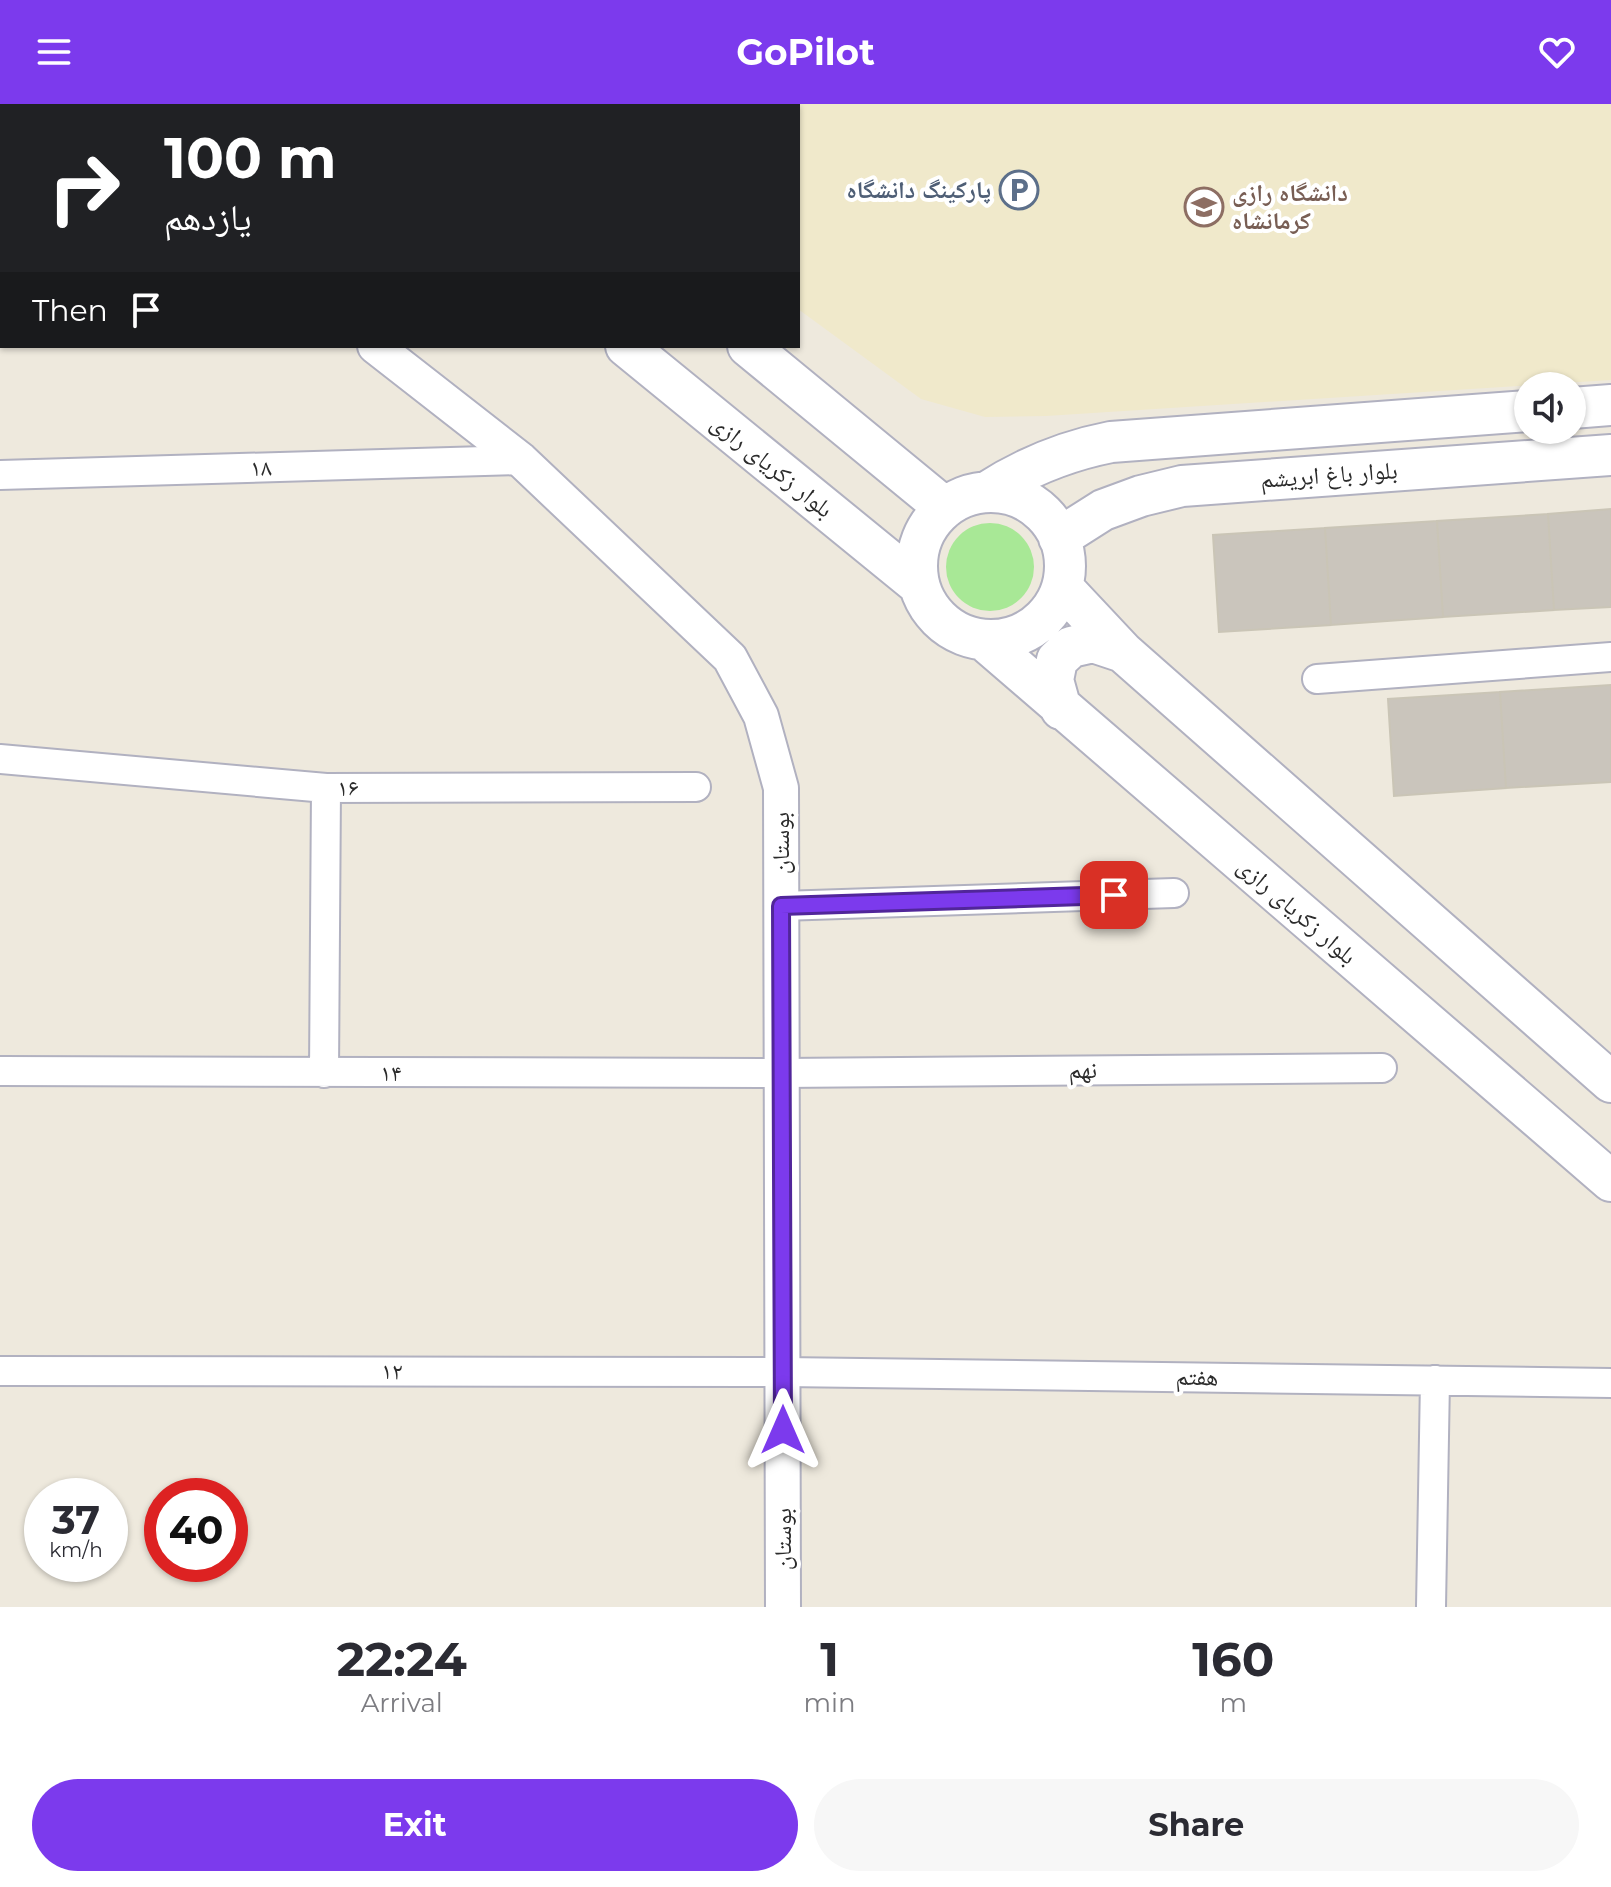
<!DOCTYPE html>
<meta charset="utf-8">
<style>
body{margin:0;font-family:Montserrat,"Noto Naskh Arabic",sans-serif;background:#f7f7f7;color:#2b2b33;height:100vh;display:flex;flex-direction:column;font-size:30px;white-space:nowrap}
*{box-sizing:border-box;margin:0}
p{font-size:26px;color:#7c7c81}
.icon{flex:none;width:44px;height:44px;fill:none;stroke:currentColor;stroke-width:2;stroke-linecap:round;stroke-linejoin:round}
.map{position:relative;height:1503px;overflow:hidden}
.sheet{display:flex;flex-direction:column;background:#fff;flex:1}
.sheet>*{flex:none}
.hud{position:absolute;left:0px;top:0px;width:800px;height:244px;box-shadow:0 2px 6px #0004;background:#202124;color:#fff;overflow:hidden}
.tools{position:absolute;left:1514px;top:268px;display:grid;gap:16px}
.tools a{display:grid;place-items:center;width:72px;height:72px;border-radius:50%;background:#fff;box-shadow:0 2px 6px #0004;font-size:40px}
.speed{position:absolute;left:24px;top:1374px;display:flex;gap:16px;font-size:40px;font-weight:700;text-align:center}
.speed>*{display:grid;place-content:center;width:104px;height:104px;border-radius:50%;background:#fff;box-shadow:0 2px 6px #0004;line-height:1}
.speed small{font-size:20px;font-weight:400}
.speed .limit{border:12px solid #d22;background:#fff;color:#111}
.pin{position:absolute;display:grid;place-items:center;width:68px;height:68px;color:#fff;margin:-34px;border-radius:16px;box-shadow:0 4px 12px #0006}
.me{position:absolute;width:88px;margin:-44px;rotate:0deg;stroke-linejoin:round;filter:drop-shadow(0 0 6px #0008)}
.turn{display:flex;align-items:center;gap:28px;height:168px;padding:0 32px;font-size:36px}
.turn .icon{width:104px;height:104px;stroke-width:2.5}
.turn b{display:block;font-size:56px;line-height:68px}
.then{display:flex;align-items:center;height:76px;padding:0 32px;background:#0003;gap:16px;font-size:30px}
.eta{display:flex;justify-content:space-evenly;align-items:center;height:136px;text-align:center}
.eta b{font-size:48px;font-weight:700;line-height:56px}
.cta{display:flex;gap:16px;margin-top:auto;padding:16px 32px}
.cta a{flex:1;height:92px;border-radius:48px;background:#7c3aed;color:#fff;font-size:32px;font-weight:700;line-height:92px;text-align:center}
.cta a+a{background:#f7f7f7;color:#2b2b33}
header{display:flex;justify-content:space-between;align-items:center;height:104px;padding:0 32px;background:#7c3aed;color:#fff;font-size:36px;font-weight:700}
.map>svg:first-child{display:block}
</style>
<header><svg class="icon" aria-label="menu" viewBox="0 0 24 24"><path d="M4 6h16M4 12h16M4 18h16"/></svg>GoPilot<svg class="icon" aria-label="heart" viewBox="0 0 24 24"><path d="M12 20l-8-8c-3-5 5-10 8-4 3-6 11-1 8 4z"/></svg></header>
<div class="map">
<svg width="1611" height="1503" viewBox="0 0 1611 1503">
<rect width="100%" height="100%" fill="#eee9dd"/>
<path fill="#f0e9cb" d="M558,0H1611V276L1046,312L985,313L921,295L798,205V2Z"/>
<path fill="#a8e896" d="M946 463a44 44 0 1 1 88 0a44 44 0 1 1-88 0Z"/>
<path fill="#cac5bc" stroke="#cac5b6" stroke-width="2" d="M1611,405V503L1554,506L1548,410Z
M1548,410L1554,506L1443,513L1437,417Z
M1437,417L1443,513L1331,521L1325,424Z
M1325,424L1331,521L1219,528L1213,431Z
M1611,581V678L1506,684L1500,588Z
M1500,588L1506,684L1394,692L1388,595Z"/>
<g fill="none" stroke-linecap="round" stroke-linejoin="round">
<g stroke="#b1b1c0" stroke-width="18">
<path id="service" d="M506,0L507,2"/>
</g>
<g stroke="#b1b1c0" stroke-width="32">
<path id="minor" d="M0,60L2,62
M0,371L521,356
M1317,575L1611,553
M0,655L326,684L696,683
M781,802L1174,789
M0,967L783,969L1382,964
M324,969L326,684
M0,1267L783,1268L1611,1279
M1431,1503L1435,1276"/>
</g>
<g stroke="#b1b1c0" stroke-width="38">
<path id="tertiary" d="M0,156H2
M375,242L521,356L730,554L761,612L781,684L783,1503"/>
</g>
<g stroke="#b1b1c0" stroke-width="44">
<path id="secondary" d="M331,0L333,2
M450,0L452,2
M626,242L919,481
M748,242L945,404
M1572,304L1611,301
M987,388C1026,363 1065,347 1111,338L1528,307
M917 462a74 74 0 1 1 148 0a74 74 0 1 1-148 0Z
M1059,434L1103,406L1141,392L1182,382L1611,351
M1062,483L1123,548L1611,978
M984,536L1611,1077
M1061,605L1053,576L1057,556L1071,543L1093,538L1123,548"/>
</g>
<use href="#service" stroke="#fff" stroke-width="14"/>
<use href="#minor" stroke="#fff" stroke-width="28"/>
<use href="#tertiary" stroke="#fff" stroke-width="34"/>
<use href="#secondary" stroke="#fff" stroke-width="40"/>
</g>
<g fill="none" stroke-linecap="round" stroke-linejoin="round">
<g stroke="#51269a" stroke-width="20">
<path id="route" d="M783,1326L781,802L1114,791"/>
</g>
<use href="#route" stroke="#7c3aed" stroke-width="14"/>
</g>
<defs>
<g id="parking-ring" transform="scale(2)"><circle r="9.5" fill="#fff" stroke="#5c6f8a" stroke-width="1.5"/><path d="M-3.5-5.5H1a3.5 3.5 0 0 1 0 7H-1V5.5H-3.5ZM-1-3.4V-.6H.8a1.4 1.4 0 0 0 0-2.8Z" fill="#5c6f8a"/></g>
<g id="university-ring" transform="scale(2)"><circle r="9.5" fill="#fff" stroke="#8d6e63" stroke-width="1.5"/><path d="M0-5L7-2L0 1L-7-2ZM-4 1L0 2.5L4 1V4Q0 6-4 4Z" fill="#8d6e63"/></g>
</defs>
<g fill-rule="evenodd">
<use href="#parking-ring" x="1019" y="86"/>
<use href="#university-ring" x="1204" y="103"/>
</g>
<g text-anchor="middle" stroke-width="8" stroke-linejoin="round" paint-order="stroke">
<g font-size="24" font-weight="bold" fill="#4e5e75" stroke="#fff" text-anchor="end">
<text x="991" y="94">پارکینگ دانشگاه</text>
</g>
<g font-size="24" font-weight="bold" fill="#785e54" stroke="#fff" text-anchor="start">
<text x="1232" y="97">دانشگاه رازی<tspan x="1232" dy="28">کرمانشاه</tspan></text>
</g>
<g font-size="24" fill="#2b2b2b" stroke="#fff">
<text transform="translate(772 362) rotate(39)" y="8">بلوار زکریای رازی</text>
<text transform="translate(261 364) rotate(-2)" y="8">۱۸</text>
<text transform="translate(1329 371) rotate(-4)" y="8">بلوار باغ ابریشم</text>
<text x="348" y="692">۱۶</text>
<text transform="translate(781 739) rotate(-90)" y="8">بوستان</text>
<text transform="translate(1297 807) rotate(41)" y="8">بلوار زکریای رازی</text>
<text x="1083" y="974">نهم</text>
<text x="391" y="977">۱۴</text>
<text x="392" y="1275">۱۲</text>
<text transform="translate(1197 1273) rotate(1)" y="8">هفتم</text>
<text transform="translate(783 1435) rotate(-90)" y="8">بوستان</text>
</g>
</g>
</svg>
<div class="tools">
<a><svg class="icon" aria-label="sound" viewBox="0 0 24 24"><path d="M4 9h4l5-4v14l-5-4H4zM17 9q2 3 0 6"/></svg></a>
</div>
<div class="speed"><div>37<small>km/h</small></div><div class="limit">40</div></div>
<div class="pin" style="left:1114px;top:791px;background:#d93025"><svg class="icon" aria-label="arrive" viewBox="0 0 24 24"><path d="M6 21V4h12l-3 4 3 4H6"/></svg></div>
<svg class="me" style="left:783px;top:1326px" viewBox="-20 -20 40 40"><path d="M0-17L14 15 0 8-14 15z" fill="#7c3aed" stroke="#fff" stroke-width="4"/></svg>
<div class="hud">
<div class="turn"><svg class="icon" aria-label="right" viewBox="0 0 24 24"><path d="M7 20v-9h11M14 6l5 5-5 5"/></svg><div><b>100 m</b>یازدهم</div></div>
<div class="then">Then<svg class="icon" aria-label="arrive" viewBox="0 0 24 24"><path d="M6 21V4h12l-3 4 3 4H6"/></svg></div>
</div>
</div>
<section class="sheet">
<div class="eta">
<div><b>22:24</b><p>Arrival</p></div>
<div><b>1</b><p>min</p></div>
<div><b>160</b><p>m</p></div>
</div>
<div class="cta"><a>Exit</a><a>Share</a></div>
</section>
